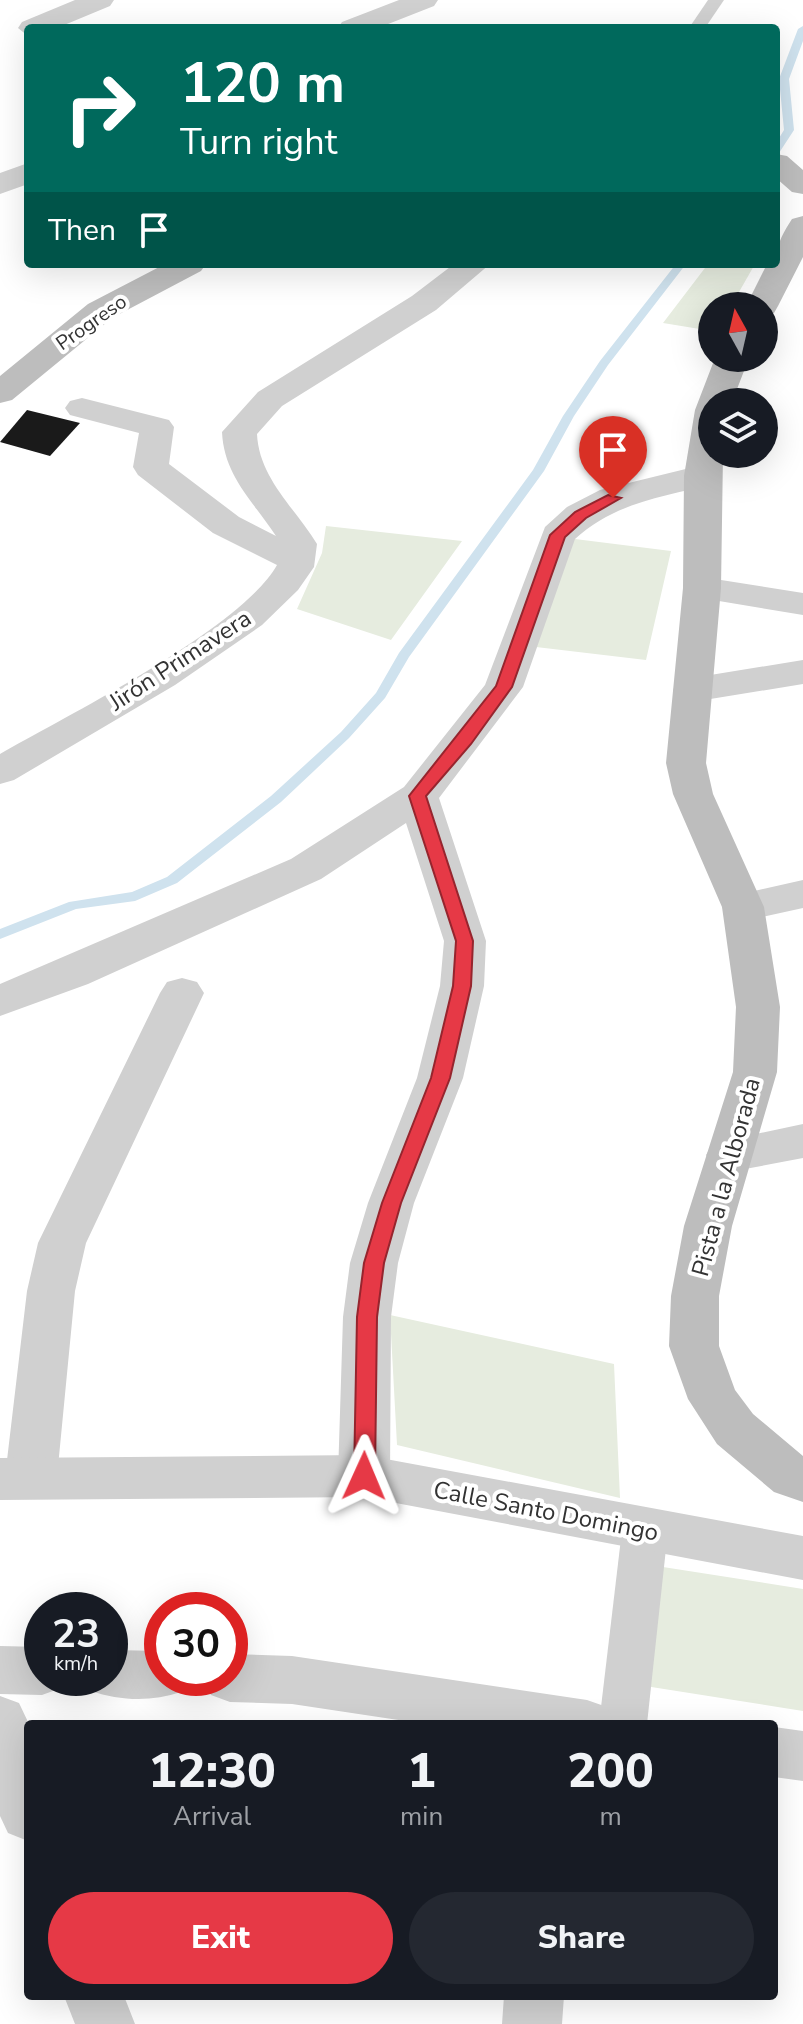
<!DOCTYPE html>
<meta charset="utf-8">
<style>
body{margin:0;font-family:"Nunito Sans",sans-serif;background:#242831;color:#f1f3f6;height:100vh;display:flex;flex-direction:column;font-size:30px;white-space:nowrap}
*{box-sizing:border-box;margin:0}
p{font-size:26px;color:#9ea1a6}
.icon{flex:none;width:44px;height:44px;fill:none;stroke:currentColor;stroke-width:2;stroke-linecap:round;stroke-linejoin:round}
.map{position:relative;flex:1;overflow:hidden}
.details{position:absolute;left:24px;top:1720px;width:754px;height:280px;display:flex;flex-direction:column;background:#171b24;border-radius:8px;box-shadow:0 8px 32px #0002}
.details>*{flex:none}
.hud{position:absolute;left:24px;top:24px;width:756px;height:244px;border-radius:8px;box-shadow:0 8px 32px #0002;background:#00695c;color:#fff;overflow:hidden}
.needle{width:52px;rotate:352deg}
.fabs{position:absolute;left:698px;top:292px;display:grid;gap:16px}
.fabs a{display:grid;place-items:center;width:80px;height:80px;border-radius:50%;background:#171b24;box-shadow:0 8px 32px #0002;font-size:40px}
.speed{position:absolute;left:24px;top:1592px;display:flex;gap:16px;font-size:40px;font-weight:700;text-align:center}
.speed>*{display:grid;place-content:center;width:104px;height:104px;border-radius:50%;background:#171b24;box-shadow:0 8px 32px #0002;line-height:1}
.speed small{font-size:20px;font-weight:400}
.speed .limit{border:12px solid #d22;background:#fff;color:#111}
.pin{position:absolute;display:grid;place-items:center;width:68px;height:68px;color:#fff;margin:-82px -34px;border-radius:50% 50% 50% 0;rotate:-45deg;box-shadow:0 0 8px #0007}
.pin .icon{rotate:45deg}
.me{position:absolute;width:88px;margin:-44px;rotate:1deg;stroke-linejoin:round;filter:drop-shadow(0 0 6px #0008)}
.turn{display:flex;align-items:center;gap:28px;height:168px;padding:0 24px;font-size:36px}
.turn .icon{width:104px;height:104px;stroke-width:2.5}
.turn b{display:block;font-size:56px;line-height:68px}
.then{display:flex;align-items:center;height:76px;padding:0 24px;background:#0003;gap:16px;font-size:30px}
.eta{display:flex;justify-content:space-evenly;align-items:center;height:136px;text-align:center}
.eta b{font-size:48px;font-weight:800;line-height:56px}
.action{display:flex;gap:16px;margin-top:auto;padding:16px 24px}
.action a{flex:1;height:92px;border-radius:48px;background:#e63946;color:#fff;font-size:32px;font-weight:800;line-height:92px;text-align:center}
.action a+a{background:#242831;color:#f1f3f6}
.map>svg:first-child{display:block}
</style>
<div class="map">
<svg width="803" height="2024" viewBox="0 0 803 2024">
<rect width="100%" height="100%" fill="#fff"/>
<path fill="#e6ecdf" d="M708,264H755L731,306H712V331L663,323Z
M326,526L462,541L391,640L297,609L322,553Z
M567,538L671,551L646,660L536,647Z
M390,1315L614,1364L620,1498L397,1445Z
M663,1567L803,1589V1711L645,1686Z"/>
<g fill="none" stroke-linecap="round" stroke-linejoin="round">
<path fill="#cfe2ee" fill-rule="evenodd" d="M803,26V41L789,79L794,130L779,153L776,154V143L784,130L779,79L798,29Z
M676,264H686L608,365L574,416L544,471L409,657L385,698L349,738L281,802L177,883L135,901L76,909L0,939V929L69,902L132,892L167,877L271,796L341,732L376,693L399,653L533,470L563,416L600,361Z"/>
</g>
<path fill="#1a1a1a" d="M27,410L80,423L50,456L0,442Z"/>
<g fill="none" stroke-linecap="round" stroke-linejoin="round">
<path fill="#d0d0d0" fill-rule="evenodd" d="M708,0H724L705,28H689Z"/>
<path fill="#d0d0d0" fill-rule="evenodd" d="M645,1511L661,1517L668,1530L647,1724H599L622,1530L629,1517Z"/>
<path fill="#d0d0d0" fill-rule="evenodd" d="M75,0H114L110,6L57,28H28V36L18,28L22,22Z
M399,0H438L434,6L378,28H338L342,22Z
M28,163V184L0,194V173Z
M454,264H490L436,310L282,406L257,434C259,478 295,508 317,544L314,567L298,590L262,625L175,685L14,780L0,784V754C68,715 241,629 277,565L213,533L138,475L133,467L139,433L70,415L65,408L70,401L82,398L169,420L174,427L169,464L239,517L276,536C253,501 224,476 222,432L258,392L412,296Z
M702,465L715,468L720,476L715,484C664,496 614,503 575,539L523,687L439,798L486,941L484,986L463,1078L414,1203L398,1263L391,1317L390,1476L382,1491L364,1497L346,1491L338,1476L343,1317L350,1263L368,1203L417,1078L440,986L444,941L406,823L321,879L88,984L0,1016V984L291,859L404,787L485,685L545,527L567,507L600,490Z
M702,577L803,593V615L689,596L683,588L689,580Z
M803,660V684L692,702L678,699L673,690L678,681L692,678Z
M803,880V908L743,921L728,917L722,907L728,897Z
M182,978L197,982L204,993L86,1243L75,1291L57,1477L49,1492L31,1498L13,1492L5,1477L27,1291L38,1243L160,993L167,982Z
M803,1124V1158L729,1172L713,1167L706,1155L713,1143Z
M0,1646L42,1647V1678H66L61,1688L42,1695L0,1694Z
M110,1650L162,1651V1678H188L181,1692C152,1702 120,1701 91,1691L85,1678H110Z
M230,1654L292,1656L587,1700L607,1707L615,1724H425L292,1704L230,1702L211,1695L203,1678H230Z
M0,1696L19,1703L29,1724L28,1841L8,1833L0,1816Z
M774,1727L803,1731V1781L774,1777Z
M64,1996H124L135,2024H75Z
M504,1996H564L562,2024H502Z"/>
<path fill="#d0d0d0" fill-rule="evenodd" d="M364,1455L803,1536V1580L364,1497L0,1500V1458Z"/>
<path fill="#bdbdbd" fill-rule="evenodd" d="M776,154L787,156L803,170V194L792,192L776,178Z
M803,216V257L778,306L774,313L764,315V306H746L767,264H776C776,246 782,234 792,219Z
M165,264H206L201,271L112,318L12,400L0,403V376L88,304Z
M715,358H749L732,402H712V454H723L721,588L706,763L713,794L764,907L780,1007L777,1072L732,1226L719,1296V1346L735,1390L753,1414L803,1456V1502L774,1492L717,1444L688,1399L669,1346L671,1296L684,1226L733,1072L736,1007L722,907L673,794L666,763L683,588L684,476L695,410Z"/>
</g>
<path fill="#e63946" stroke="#96252e" stroke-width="2" d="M608,495L621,498L586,518L565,537L512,687L471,744L426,796L473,941L471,986L450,1078L401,1203L384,1263L377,1317L375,1476L364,1484L354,1476L357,1317L364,1263L382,1203L431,1078L453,986L456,941L409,796L496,686L550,535L575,512Z"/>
<g text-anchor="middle" stroke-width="8" stroke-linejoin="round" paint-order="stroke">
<g font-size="20" fill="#333" stroke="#fff">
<text transform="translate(91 322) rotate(-35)" y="7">Progreso</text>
</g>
<g font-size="24" fill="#333" stroke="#fff">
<text transform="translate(180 660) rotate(-33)" y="8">Jirón Primavera</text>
<text transform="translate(726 1177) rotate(-75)" y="8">Pista a la Alborada</text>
<text transform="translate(546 1511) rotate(11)" y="8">Calle Santo Domingo</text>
</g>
</g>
</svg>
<div class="fabs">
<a><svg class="needle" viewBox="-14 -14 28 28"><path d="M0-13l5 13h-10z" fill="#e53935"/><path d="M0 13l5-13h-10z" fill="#9ea1a6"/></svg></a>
<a><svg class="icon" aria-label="layers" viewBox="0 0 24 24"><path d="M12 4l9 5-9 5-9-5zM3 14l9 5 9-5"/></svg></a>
</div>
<div class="speed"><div>23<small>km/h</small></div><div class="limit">30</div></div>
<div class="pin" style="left:613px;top:498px;background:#d93025"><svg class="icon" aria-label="arrive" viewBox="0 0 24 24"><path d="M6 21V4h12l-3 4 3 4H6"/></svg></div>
<svg class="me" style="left:364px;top:1476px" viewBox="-20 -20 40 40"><path d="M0-17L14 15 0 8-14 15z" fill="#e63946" stroke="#fff" stroke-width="4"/></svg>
<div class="hud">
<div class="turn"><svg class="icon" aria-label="right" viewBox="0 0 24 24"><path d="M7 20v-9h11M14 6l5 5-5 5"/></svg><div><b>120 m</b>Turn right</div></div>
<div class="then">Then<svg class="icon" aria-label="arrive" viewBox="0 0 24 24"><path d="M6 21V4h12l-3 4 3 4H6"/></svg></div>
</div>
<section class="details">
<div class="eta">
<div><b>12:30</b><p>Arrival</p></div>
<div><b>1</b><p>min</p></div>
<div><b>200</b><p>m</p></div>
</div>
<div class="action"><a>Exit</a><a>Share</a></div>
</section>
</div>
